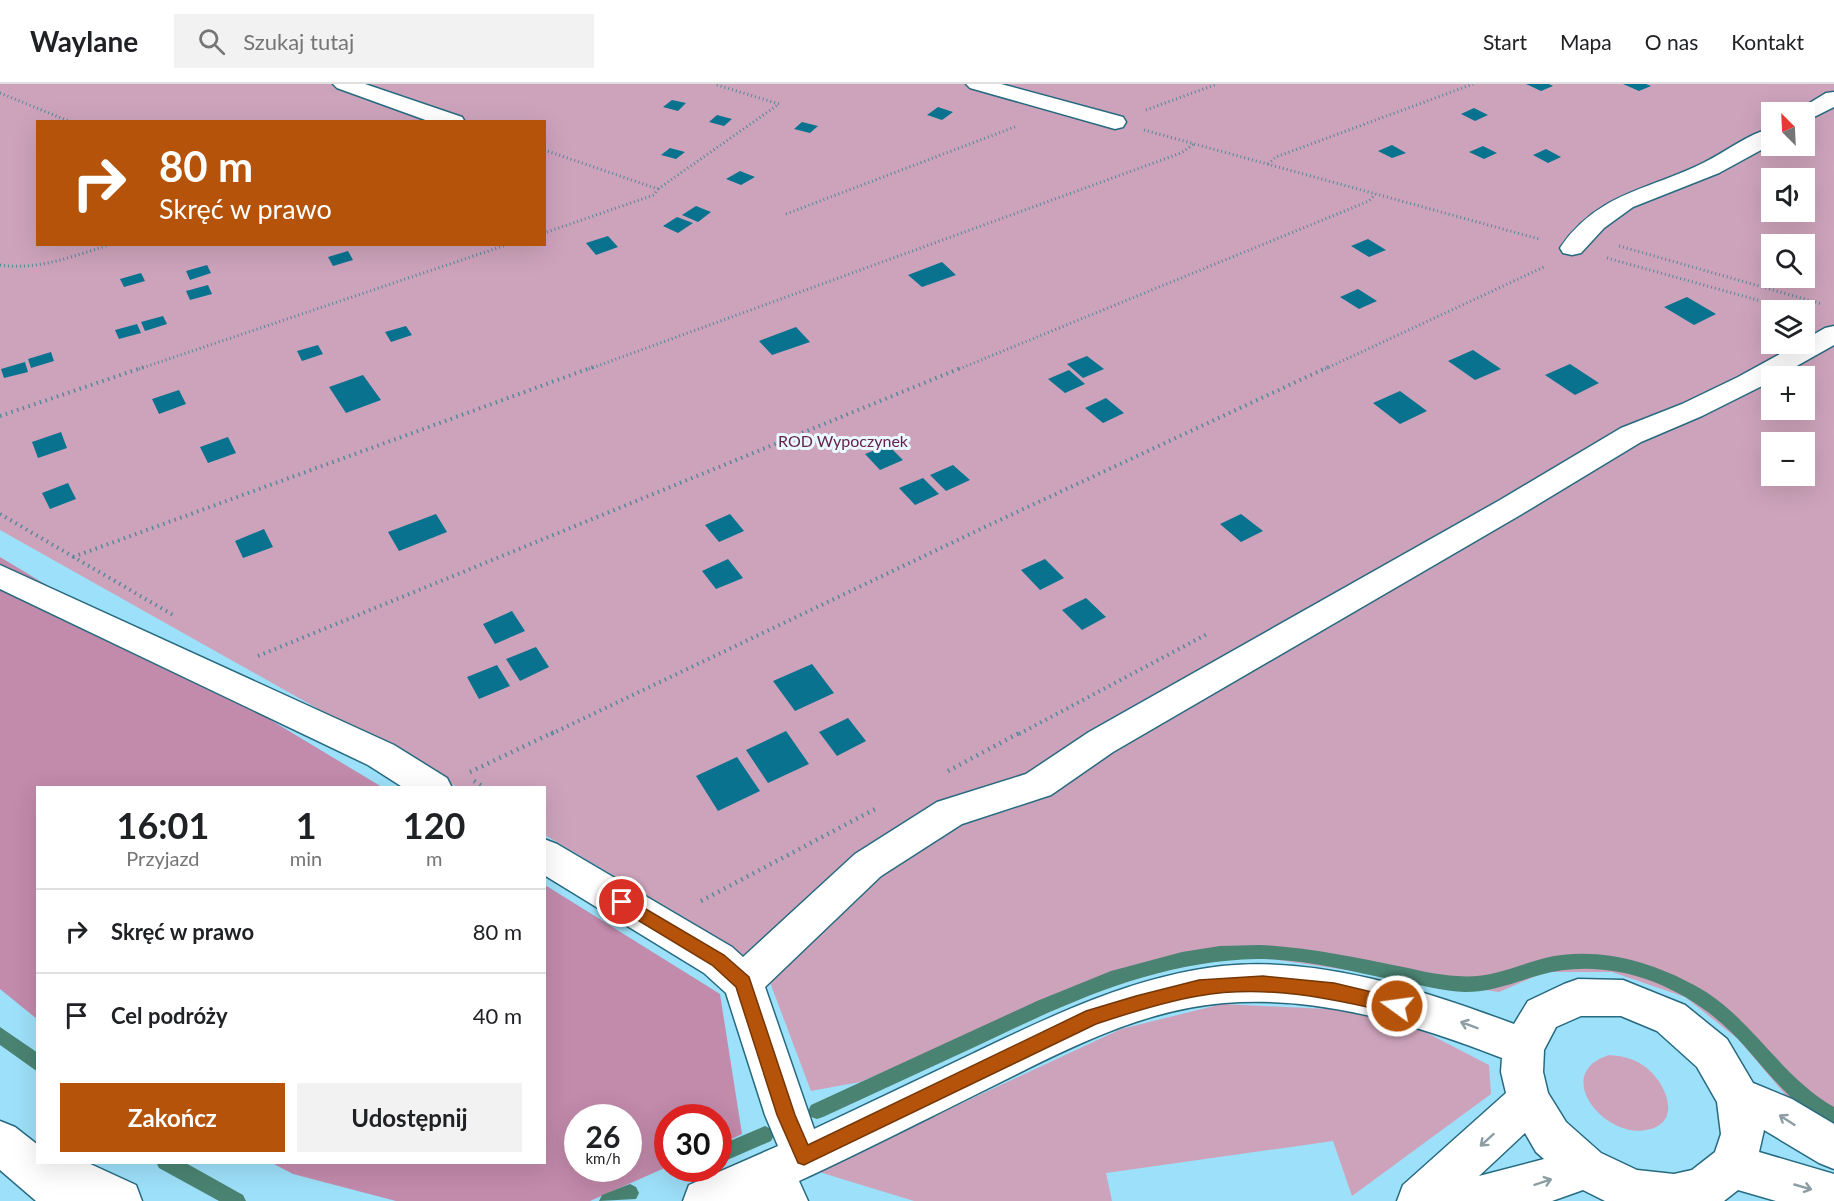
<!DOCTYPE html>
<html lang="pl">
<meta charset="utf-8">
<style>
body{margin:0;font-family:Lato,sans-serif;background:#f2f2f2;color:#202124;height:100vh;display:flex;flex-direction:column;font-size:22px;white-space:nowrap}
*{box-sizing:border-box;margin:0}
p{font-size:20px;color:#757577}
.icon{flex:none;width:33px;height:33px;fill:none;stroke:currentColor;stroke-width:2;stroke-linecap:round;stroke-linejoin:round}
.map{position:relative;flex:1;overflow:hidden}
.drawer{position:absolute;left:36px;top:702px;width:510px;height:378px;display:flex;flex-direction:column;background:#fff;border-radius:0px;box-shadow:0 6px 24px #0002}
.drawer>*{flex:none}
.guide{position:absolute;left:36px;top:36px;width:510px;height:126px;border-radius:0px;box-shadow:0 6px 24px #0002;background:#b45309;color:#fff;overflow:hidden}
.needle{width:39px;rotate:336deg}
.buttons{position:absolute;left:1761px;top:18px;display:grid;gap:12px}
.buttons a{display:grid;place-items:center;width:54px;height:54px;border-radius:0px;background:#fff;box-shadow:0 6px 24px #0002;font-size:30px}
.speed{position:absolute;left:564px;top:1020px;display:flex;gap:12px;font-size:30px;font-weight:700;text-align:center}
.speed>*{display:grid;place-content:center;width:78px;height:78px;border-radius:50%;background:#fff;box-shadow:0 6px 24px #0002;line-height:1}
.speed small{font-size:15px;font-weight:400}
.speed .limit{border:9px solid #d22;background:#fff;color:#111}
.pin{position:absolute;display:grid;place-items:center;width:51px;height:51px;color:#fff;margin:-26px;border:3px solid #fff;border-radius:50%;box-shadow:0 2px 6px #0007}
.me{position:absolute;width:66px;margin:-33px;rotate:284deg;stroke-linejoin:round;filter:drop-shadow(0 0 4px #0008)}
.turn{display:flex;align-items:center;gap:21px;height:126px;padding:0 24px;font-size:27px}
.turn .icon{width:78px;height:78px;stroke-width:2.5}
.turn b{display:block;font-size:42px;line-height:51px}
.eta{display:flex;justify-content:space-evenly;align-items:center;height:102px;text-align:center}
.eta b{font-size:36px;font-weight:700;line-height:42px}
.button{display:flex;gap:12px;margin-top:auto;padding:12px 24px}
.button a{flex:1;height:69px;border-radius:0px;background:#b45309;color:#fff;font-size:24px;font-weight:700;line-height:69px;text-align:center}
.button a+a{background:#f2f2f2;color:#202124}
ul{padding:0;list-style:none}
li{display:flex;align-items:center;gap:18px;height:84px;padding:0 24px;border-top:2px solid #e0e0e0}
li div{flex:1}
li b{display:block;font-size:22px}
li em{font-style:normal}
header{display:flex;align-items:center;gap:36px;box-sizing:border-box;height:84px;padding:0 30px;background:#fff;border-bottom:2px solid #e0e0e0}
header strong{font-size:28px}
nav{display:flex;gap:33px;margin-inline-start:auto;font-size:21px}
.search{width:420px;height:54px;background:#f2f2f2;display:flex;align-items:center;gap:15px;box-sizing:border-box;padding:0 21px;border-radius:0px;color:#757577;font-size:22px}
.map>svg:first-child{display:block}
</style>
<header>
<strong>Waylane</strong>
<div class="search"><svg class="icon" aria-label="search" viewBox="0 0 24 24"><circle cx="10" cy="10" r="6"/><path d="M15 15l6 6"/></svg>Szukaj tutaj</div>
<nav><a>Start</a><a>Mapa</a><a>O nas</a><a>Kontakt</a></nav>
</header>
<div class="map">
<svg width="1834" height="1117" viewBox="0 0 1834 1117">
<rect width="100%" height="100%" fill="#9de0f9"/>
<path fill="#cda3bb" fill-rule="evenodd" d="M0,0H1834V1039L1788,1014L1738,955L1685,913L1612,888H1545L1499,908L1238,870L1066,910L860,998L811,1007L768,893L697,841L545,751L544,704L457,703L0,446ZM1772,28H1804V62H1772ZM38,38H544V160H38ZM1772,94H1804V128H1772ZM1772,160H1804V194H1772ZM1772,226H1804V260H1772ZM1772,292H1804V326H1772ZM1772,358H1804V392H1772Z
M1222,920L1348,926L1425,948L1489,981L1491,1010L1352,1112L1333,1057L1106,1089L1112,1117H914L816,1087L1121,945Z
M1609,971C1622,972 1633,974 1644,982C1661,993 1682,1030 1656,1043C1612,1064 1547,991 1609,971Z"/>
<path fill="#c28aab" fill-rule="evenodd" d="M0,473L382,703L38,704L37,935L0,905Z
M545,801L720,910L742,1050L719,1061L718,1034H668L667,1083L590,1117H396L293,1090L272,1079L544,1078ZM578,1034H628V1084H578Z"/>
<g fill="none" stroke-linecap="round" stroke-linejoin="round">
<path fill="#4a8372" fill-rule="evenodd" d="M1259,861C1306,863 1352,873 1398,882C1418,886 1437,891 1457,892C1489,895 1515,882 1545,874C1596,862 1650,877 1694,901C1751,931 1779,992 1834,1023V1042C1790,1024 1764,981 1732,949C1710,927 1684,910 1654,898C1619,884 1576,880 1540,891C1515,898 1492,908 1465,908C1443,907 1421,901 1399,897C1353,888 1305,875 1257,875C1156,877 1069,918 979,961C927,985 875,1009 823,1033L817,1035L811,1033L808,1027L811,1021L1037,917L1111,887L1182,868L1220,862Z
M0,943L38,969V988L0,961Z
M765,1042L771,1045L774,1051L771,1057L718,1080V1062Z
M156,1078H184L243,1111L246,1117H219L159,1084Z
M694,1084L691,1090L683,1094L677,1091L674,1085Z
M630,1100L636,1103L639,1109L636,1115L599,1117L602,1111Z"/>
</g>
<path fill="#08728f" d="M1526,0H1549L1553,2L1541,7Z
M1623,0H1646L1651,2L1639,7Z
M672,16L686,19L678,27L663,23Z
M938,23L953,28L942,36L927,31Z
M1474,24L1488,31L1475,37L1461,30Z
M717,31L732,35L724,42L709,38Z
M802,38L818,42L810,49L794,45Z
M1392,61L1406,69L1392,74L1378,67Z
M1483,62L1497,69L1484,75L1469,68Z
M670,64L685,68L676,75L661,71Z
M1546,65L1561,73L1548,79L1533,71Z
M740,87L755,93L741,101L726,95Z
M696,122L711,128L698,138L682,131Z
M677,133L693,139L678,149L663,142Z
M608,152L618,163L596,171L586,159Z
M1368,155L1386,166L1369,173L1351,162Z
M348,167L353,176L333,182L328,173Z
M942,178L956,191L922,203L908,191Z
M207,181L211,189L190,196L186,187Z
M141,189L145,197L124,203L120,195Z
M208,201L212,210L190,216L186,207Z
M1358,205L1377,217L1359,225L1340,213Z
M1687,213L1716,230L1694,241L1664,223Z
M163,232L167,240L145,247L141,238Z
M137,240L141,249L119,255L115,246Z
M406,242L412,251L391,258L385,248Z
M796,243L810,258L772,271L759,257Z
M318,261L323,270L302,277L297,267Z
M1473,266L1501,285L1475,296L1448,277Z
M51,268L54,277L31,284L28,275Z
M1087,272L1104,285L1083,294L1067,280Z
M25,278L28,288L4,294L1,285Z
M1570,280L1599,299L1575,311L1545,291Z
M1069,286L1085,300L1065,309L1048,295Z
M363,291L381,316L346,329L329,303Z
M179,306L186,320L159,330L152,315Z
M1400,307L1427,327L1400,340L1373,319Z
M1106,314L1124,329L1103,339L1085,324Z
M61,348L67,364L38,374L32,358Z
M228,353L236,369L208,379L200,363Z
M888,361L903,376L880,386L865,370Z
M953,381L970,396L946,407L930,391Z
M923,394L939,410L915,421L899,404Z
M68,399L76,415L50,425L42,409Z
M436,430L447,448L399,467L388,448Z
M730,430L744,447L719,458L705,441Z
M1241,430L1263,447L1241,458L1220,440Z
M264,445L273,463L243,474L235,457Z
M728,475L743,494L716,505L702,487Z
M1045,475L1064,494L1040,506L1021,486Z
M1086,514L1106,533L1082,546L1062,526Z
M512,527L525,547L495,560L483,540Z
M536,563L549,583L520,597L506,575Z
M812,580L834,609L795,627L773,597Z
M497,581L510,602L479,615L467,593Z
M848,634L866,657L837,672L819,648Z
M786,647L809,680L768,699L746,666Z
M737,673L760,707L718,727L696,692Z"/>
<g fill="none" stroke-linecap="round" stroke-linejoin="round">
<g stroke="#266a80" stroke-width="3">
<path id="minor" d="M333,0H365L462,33L465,38H431L337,4Z
M966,0H1001L1123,33L1126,38L1123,43L1115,45L970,4Z
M1834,8V23L1804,38V28H1795L1826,9Z
M1772,44V60L1719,89L1633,123L1604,144L1581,169L1572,171L1563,169L1560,164C1598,108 1650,106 1705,78C1727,67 1748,50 1772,44Z
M1834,242V261L1779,292H1772V297L1702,332L1641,358L1522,430L1113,668L1051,711L962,740L881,792L765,903L814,1045C868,1020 921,994 974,969C1053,931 1134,892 1222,882C1320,872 1423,906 1514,940L1528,917L1564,900L1578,895L1623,896L1685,921L1727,955L1753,999L1792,1015L1834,1040V1085L1819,1079L1764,1046L1759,1068L1834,1090V1117H1776L1738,1106L1724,1117H1605L1583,1106L1552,1117H1397L1403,1101L1506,1009L1501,988L1502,974C1415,940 1318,911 1224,919C1139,926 1061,968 987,1005C924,1036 862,1068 799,1097L808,1117H683L689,1101L778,1062L765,1031L726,909L704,889L544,791V755L557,760L732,863L743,873L855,770L937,718L1026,690L1089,648L1500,416L1621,344L1682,320L1738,293L1798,260H1804V256L1825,244ZM1581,932H1621L1657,947L1697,983L1717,1018L1721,1050L1715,1068L1692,1086L1674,1090L1637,1086L1601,1069L1566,1038L1548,1009L1543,988L1544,966L1556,943ZM1525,1049L1536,1068L1544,1075L1479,1092Z
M0,481L394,661L447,694L452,704H404L368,681L0,505Z
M38,1065V1078H86L136,1101L142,1117H70L30,1098L24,1083L30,1068Z"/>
</g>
<g stroke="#266a80" stroke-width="3">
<path id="major" d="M0,1037L15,1043L38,1061V1078H58L86,1101L92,1117H36L0,1086Z"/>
</g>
<path stroke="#56889a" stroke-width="3" stroke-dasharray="1 3" stroke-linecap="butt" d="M0,9L71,38
M1146,26L1217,0
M1144,46L1539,155
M544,66L658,105L654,111L544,149
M1268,80L1276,73L1473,0
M658,105L779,20L714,0
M786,130L1017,42
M1619,162L1822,220
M1607,174L1793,226
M0,181C38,187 76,171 112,160
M139,285L509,160
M589,285L1181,69L1194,60
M959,285L1369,117L1375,110
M1325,285L1546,182"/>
<path stroke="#56889a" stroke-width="4" stroke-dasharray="1.5 4.5" stroke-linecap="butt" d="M0,332L144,283
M0,430L173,531
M73,473L593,283
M258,572L963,283
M551,650L987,442L1328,283
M1019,650L1209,549"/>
<path stroke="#56889a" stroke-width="4.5" stroke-dasharray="1.5 5" stroke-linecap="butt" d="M948,687L1021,648
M470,688L554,648
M474,697L485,704
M701,817L877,724"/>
<use href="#minor" fill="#fff" fill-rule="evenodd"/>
<use href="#major" fill="#fff" fill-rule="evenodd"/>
</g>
<defs><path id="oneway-shaft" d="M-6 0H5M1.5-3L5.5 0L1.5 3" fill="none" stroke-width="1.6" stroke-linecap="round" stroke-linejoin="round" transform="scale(1.5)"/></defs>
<g stroke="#8c9ea4">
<use href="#oneway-shaft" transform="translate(1469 941) rotate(-159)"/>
<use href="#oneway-shaft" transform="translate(1787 1036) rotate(-147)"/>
<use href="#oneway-shaft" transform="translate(1487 1056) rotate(138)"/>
<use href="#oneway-shaft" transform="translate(1543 1098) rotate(-18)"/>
<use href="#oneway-shaft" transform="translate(1803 1103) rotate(16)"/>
</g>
<path fill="#b45309" stroke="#753606" stroke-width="1.5" d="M622,811L724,871L749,893L795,1031L808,1061L1086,927L1136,912L1199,896L1263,892L1334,899L1397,914L1403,917L1405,922L1403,928L1397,930C1332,914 1265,900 1198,912C1163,918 1129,929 1096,940L804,1081L798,1079L777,1031L736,903L712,881L616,823L614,818L616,813Z"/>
<g text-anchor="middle" stroke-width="6" stroke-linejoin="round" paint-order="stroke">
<g font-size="16" fill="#65224e" stroke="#e9f9ff">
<text x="843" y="363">ROD Wypoczynek</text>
</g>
</g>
</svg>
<div class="buttons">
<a><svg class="needle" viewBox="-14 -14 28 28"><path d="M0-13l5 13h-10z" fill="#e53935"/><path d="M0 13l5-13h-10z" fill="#757577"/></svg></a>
<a><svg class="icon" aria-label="sound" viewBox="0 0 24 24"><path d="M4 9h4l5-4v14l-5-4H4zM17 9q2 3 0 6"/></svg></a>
<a><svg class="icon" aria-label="search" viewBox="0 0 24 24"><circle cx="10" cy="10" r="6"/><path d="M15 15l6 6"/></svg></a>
<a><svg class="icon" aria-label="layers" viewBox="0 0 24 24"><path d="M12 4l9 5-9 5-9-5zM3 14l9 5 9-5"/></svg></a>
<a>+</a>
<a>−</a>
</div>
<div class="speed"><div>26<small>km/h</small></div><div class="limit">30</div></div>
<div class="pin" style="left:622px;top:818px;background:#d93025"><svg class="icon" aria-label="arrive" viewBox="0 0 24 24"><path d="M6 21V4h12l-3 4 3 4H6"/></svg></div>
<svg class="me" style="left:1397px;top:922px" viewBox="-20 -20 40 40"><circle r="17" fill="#b45309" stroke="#fff" stroke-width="3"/><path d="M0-11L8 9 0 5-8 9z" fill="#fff"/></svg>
<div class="guide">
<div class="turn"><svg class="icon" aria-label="right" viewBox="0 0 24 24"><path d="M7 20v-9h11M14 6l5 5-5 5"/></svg><div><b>80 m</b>Skręć w prawo</div></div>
</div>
<section class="drawer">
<div class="eta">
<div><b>16:01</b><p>Przyjazd</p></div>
<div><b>1</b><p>min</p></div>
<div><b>120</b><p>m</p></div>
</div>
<ul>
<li><svg class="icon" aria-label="right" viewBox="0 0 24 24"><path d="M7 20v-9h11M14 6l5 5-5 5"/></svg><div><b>Skręć w prawo</b></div><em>80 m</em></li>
<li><svg class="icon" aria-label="arrive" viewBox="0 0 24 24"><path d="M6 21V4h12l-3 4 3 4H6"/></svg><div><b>Cel podróży</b></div><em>40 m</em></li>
</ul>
<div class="button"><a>Zakończ</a><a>Udostępnij</a></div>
</section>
</div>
